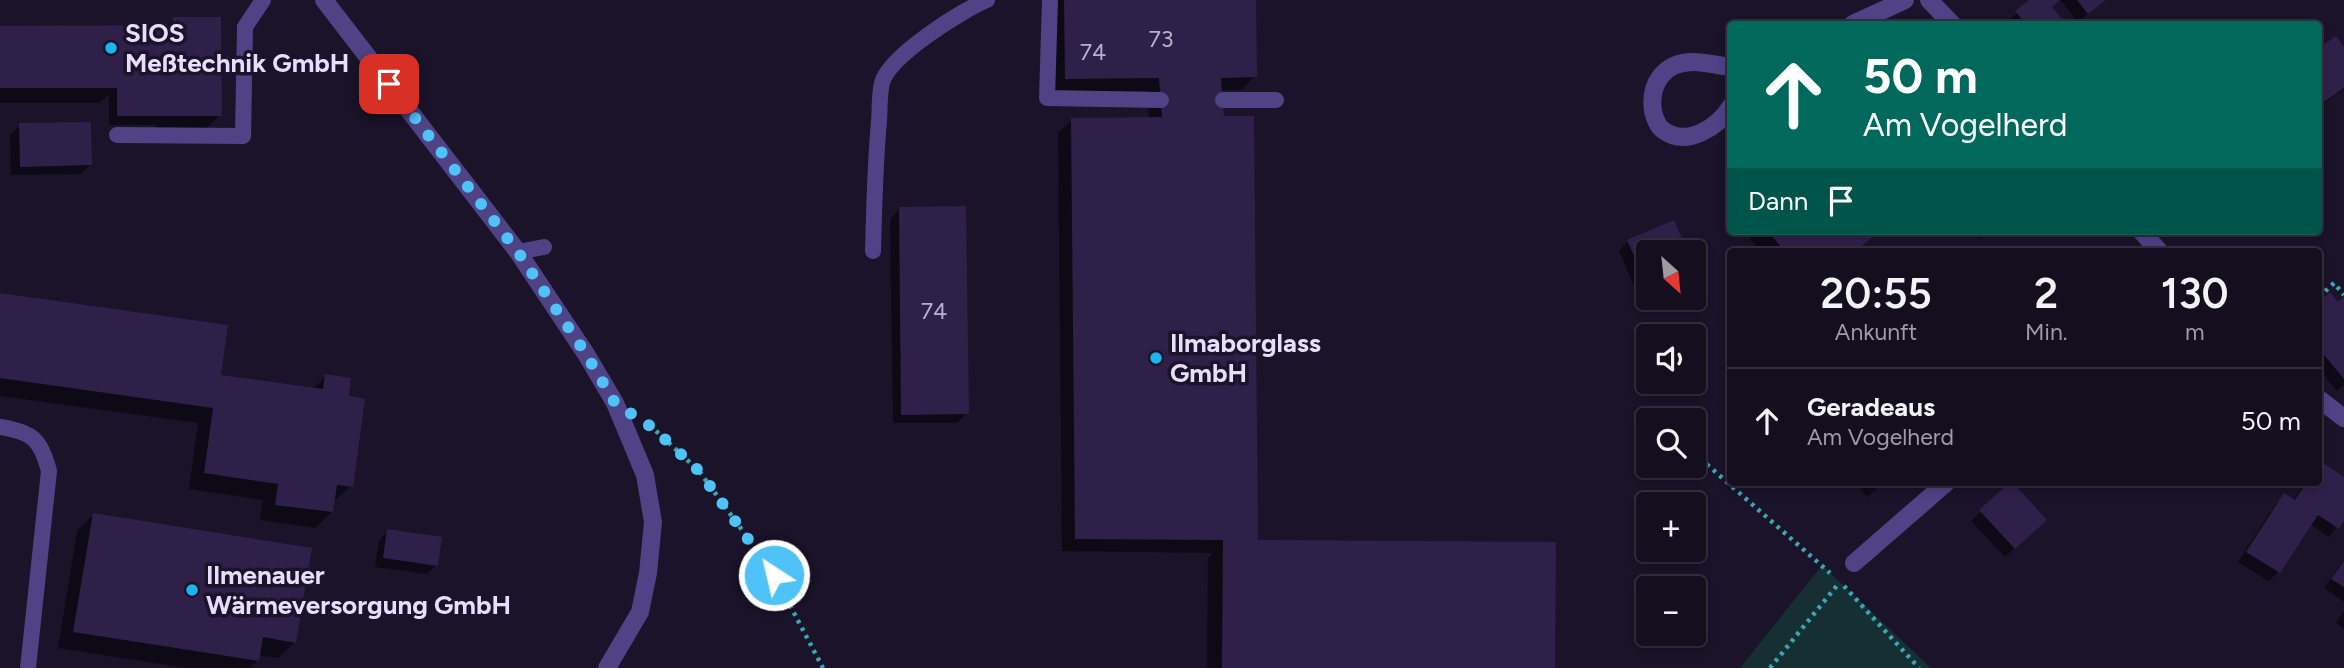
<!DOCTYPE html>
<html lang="de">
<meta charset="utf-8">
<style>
body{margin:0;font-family:Figtree,sans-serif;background:#211c2c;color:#f1f3f6;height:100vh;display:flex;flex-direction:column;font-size:26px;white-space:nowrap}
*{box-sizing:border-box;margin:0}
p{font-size:23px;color:#9d9ca4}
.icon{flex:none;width:38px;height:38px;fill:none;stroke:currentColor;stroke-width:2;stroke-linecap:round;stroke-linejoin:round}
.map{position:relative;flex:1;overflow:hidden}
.panel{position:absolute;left:1727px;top:248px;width:595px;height:238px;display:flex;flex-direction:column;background:#140e1f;border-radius:7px;box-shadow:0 4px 10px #0003,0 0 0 2px #332e3d}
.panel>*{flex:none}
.top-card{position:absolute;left:1727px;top:21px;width:595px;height:214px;border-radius:7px;box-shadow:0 4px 10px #0003,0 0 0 2px #332e3d;background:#00695c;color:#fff;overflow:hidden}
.needle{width:46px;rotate:153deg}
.fabs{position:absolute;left:1636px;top:240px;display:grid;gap:14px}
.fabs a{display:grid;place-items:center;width:70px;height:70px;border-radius:7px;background:#140e1f;box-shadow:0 4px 10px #0003,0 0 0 2px #332e3d;font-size:35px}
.pin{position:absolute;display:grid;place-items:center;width:60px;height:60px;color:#fff;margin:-30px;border-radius:14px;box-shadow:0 4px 10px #0006}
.me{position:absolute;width:77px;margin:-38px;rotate:325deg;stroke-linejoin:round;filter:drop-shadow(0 0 5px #0008)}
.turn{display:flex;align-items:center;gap:24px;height:147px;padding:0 21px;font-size:32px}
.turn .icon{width:91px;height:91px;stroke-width:2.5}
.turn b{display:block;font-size:49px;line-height:60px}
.then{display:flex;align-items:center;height:66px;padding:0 21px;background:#0003;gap:14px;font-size:26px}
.eta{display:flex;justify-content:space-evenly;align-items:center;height:119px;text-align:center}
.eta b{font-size:42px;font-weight:600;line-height:49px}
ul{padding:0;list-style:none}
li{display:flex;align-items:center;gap:21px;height:105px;padding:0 21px;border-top:2px solid #332e3d}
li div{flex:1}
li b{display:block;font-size:26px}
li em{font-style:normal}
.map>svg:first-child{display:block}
</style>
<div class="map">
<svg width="2344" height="668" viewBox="0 0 2344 668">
<rect width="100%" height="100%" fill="#1a1329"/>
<path fill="#162f33" d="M1822,565L1931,668H1740Z"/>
<path fill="#0007" d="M1051,0H1255V76L1242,90H1220L1257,540L1553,668H1207L1208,558L1213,553L1062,551L1058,133L1072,120L1149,119L1147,91L1052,92Z
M2032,0H2059L2050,8L2064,24H2009L2007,22Z
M2060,0H2105L2078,22Z
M174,19L220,115L204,131L156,132V125H109V94L99,103H0V28L166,27Z
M2336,38L2344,50V89L2319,106V50Z
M20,125L90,165L81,174L11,175L10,135Z
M899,209L967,413L957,423H893L890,219Z
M1744,231H1881L1855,252H1761Z
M1973,231H1991L1979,239Z
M1628,241L1686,252H1648V283L1635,289L1619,251Z
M0,295L219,376L313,389L326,376L347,398L351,486L333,502L332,512L315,528L260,520L263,500L189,489L198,423L0,396Z
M2330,295L2339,304L2344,300V385L2337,391L2319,369V305Z
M2320,464L2344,479V518L2329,537L2310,524L2278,572L2269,581L2238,562L2275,505L2285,495L2293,501L2305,483H2319Z
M1856,483H1884L1867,497Z
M2011,483L2036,529L2005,557L1971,521Z
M2159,483H2171L2163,488Z
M93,515L295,642L278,658L258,655L257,661L250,668H186L58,648L77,531Z
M388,531L436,565L427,574L375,567L379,540Z
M2344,560V602L2324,588Z
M2344,611V629L2336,623Z"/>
<path fill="#2f2049" d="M1064,0H1256L1257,77L1221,78L1224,116H1254L1258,540L1556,542L1555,668H1222L1223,540L1075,539L1071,118L1162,117L1159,78L1065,79Z
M2029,0H2060L2052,7L2066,24H2026L2015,11Z
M2077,0H2106L2088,14Z
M173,17H221L222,116H117V88H0V26L173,25Z
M2336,36L2344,47V88L2321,104L2319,100V48Z
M91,122L92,165L20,167L19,123Z
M966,206L969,414L901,415L899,207Z
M1674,220L1688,252H1648V279L1645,281L1627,240Z
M1768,231H1880L1855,252H1785Z
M2330,292L2338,302L2344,297V379L2319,349V302Z
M0,293L228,325L221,375L323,389L325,374L351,378L349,396L365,399L353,487L337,485L333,512L275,505L278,484L204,473L213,408L0,378Z
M2320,461L2344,477V521L2339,529L2318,515L2280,573L2246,552L2284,493L2295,500L2306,483H2319Z
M2009,483H2013L2047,520L2015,549L1979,510Z
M93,513L312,548L296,643L263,637L259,661L73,632Z
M387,529L442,537L438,566L383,558Z
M2344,561V587L2331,579Z"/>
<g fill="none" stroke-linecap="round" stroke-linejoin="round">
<path stroke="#3aa7b4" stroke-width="4.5" stroke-dasharray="3.5 5" stroke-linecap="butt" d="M2319,297L2334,283L2344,295
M656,431L699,471L745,534L774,575L823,668
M1694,453L1830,573
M1844,586L1919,668
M1770,668L1839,583"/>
<path stroke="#4f4285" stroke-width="16" d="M1050,0L1047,98L1161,100
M1223,100H1276
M117,135L243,136L245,27L263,0
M873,251C874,208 875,165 879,121C880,109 879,95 882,83C889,56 961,11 987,0
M518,252L544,247
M0,427C33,432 41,440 49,471L28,668"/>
<path stroke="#4f4285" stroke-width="18" d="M324,0L518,252L586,354L615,403L645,475L653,522L648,573L640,612L607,668
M1929,0L1952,24
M1853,24L1905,0
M1731,67C1719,66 1706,62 1693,62C1664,62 1649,84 1653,111C1654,117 1658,127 1663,130C1687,148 1718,127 1731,106
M2141,231L2160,252
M2319,399L2344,418
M1854,563L1946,483"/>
</g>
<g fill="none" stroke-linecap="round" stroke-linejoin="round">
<path stroke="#4fc3f7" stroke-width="12" stroke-dasharray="0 21.6" d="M389,84L518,252L586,354L615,403L653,428L699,471L774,575"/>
</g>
<g fill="#18b5ee" stroke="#1a1329" stroke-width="2.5">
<circle cx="111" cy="48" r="7"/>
<circle cx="1156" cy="358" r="7"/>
<circle cx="192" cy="590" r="7"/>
</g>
<g text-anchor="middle" stroke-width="7" stroke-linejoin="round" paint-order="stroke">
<g font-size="23" fill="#b8aecf">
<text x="1161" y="47">73</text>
<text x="1093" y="60">74</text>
<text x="934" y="319">74</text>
</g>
<g font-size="26" font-weight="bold" fill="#e6defc" stroke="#1a1329" text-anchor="start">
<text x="125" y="42">SIOS<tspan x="125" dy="30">Meßtechnik GmbH</tspan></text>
<text x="1170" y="352">Ilmaborglass<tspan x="1170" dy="30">GmbH</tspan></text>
<text x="206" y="584">Ilmenauer<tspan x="206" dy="30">Wärmeversorgung GmbH</tspan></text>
</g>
</g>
</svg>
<div class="fabs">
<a><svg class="needle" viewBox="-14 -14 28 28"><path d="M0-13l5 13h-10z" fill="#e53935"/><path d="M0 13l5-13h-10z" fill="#9d9ca4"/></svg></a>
<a><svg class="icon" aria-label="sound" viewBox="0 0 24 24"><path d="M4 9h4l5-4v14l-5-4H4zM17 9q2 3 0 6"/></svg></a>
<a><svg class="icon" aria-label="search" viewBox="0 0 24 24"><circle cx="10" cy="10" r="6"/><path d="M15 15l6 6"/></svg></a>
<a>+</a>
<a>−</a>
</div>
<div class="pin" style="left:389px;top:84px;background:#d93025"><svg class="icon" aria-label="arrive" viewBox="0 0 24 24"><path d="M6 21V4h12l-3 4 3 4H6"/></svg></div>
<svg class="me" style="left:774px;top:575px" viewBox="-20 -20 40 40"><circle r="17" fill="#4fc3f7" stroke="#fff" stroke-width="3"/><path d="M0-11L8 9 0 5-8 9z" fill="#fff"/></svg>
<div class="top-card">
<div class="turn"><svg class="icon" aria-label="ahead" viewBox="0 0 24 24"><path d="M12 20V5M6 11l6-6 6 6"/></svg><div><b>50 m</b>Am Vogelherd</div></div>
<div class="then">Dann<svg class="icon" aria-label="arrive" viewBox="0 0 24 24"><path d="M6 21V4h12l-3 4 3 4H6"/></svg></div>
</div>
<section class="panel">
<div class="eta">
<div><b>20:55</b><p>Ankunft</p></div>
<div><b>2</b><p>Min.</p></div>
<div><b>130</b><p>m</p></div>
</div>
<ul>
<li><svg class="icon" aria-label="ahead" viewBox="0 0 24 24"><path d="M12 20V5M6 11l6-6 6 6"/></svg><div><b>Geradeaus</b><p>Am Vogelherd</p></div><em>50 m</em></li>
</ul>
</section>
</div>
